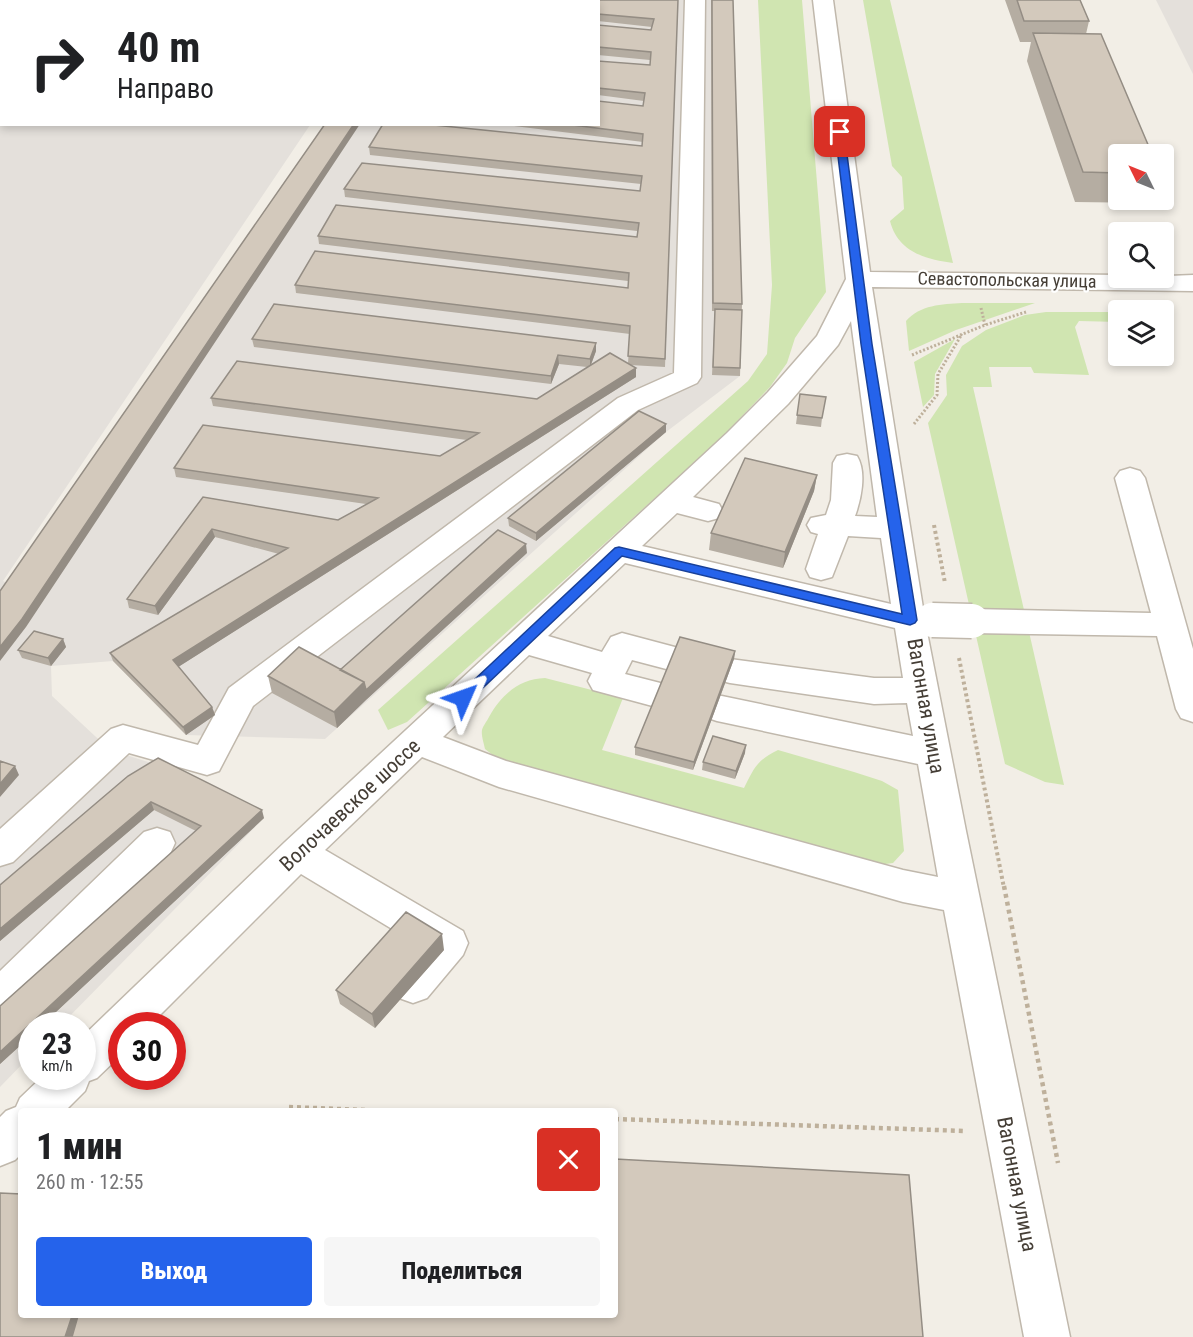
<!DOCTYPE html>
<html lang="ru">
<meta charset="utf-8">
<style>
body{margin:0;font-family:"Roboto Condensed",sans-serif;background:#f6f6f6;color:#202124;height:100vh;display:flex;flex-direction:column;font-size:22px;white-space:nowrap}
*{box-sizing:border-box;margin:0}
p{font-size:20px;color:#757577}
.icon{flex:none;width:33px;height:33px;fill:none;stroke:currentColor;stroke-width:2;stroke-linecap:round;stroke-linejoin:round}
.map{position:relative;flex:1;overflow:hidden}
.side{position:absolute;left:18px;top:1108px;width:600px;height:210px;display:flex;flex-direction:column;background:#fff;border-radius:6px;box-shadow:0 3px 9px #0003}
.side>*{flex:none}
.guide{position:absolute;left:0px;top:0px;width:600px;height:126px;box-shadow:0 3px 9px #0003;background:#fff;color:#202124;overflow:hidden}
.needle{width:39px;rotate:313deg}
.buttons{position:absolute;left:1108px;top:144px;display:grid;gap:12px}
.buttons a{display:grid;place-items:center;width:66px;height:66px;border-radius:6px;background:#fff;box-shadow:0 3px 9px #0003;font-size:30px}
.speed{position:absolute;left:18px;top:1012px;display:flex;gap:12px;font-size:30px;font-weight:700;text-align:center}
.speed>*{display:grid;place-content:center;width:78px;height:78px;border-radius:50%;background:#fff;box-shadow:0 3px 9px #0003;line-height:1}
.speed small{font-size:15px;font-weight:400}
.speed .limit{border:9px solid #d22;background:#fff;color:#111}
.pin{position:absolute;display:grid;place-items:center;width:51px;height:51px;color:#fff;margin:-26px;border-radius:12px;box-shadow:0 3px 9px #0006}
.me{position:absolute;width:66px;margin:-33px;rotate:47deg;stroke-linejoin:round;filter:drop-shadow(0 0 4px #0008)}
.turn{display:flex;align-items:center;gap:21px;height:126px;padding:0 18px;font-size:27px}
.turn .icon{width:78px;height:78px;stroke-width:2.5}
.turn b{display:block;font-size:42px;line-height:51px}
.round{display:grid;place-items:center;flex:none;width:63px;height:63px;border-radius:6px;background:#f6f6f6}
.head{display:flex;align-items:center;justify-content:space-between;height:102px;padding:0 18px}
h1{font-size:36px;font-weight:800;line-height:45px}
.button{display:flex;gap:12px;margin-top:auto;padding:12px 18px}
.button a{flex:1;height:69px;border-radius:6px;background:#2563eb;color:#fff;font-size:24px;font-weight:800;line-height:69px;text-align:center}
.button a+a{background:#f6f6f6;color:#202124}
.map>svg:first-child{display:block}
</style>
<div class="map">
<svg width="1193" height="1337" viewBox="0 0 1193 1337">
<rect width="100%" height="100%" fill="#f2eee6"/>
<path fill="#e4e0db" d="M102,0H394L97,1Z
M418,0H733L741,312L740,376L666,432L325,739L186,735L113,661L51,666L52,696L110,750L161,766L264,818L60,1026H32L31,1055L0,1087V33L2,124L310,125L3,581L13,586L332,125L598,124V2L417,1Z
M1156,0H1193V74Z"/>
<path fill="#d0e5b1" d="M758,0H802L826,292L795,338L787,363L770,387L718,441L407,722L388,730L378,710L748,381L767,354L772,285Z
M863,0H890L953,263C925,259 898,252 890,221L904,209L902,177L892,166Z
M962,303H1035L956,330L909,351L906,321C920,305 942,304 962,303Z
M1046,312H1119V322L1079,321L1075,327L1089,375L1034,373L1031,367H989L992,387H973L1064,785L1045,782L1005,764L928,423L947,395L946,375L962,346L986,330L1025,315Z
M955,339L935,374L934,395L923,407L914,362Z
M545,678L623,698L602,750L744,788C754,768 757,760 778,750L854,772L882,781L898,790L904,851L893,863L878,865L499,760L485,749C484,744 481,735 482,730C483,726 487,721 489,717C501,695 519,679 545,678Z"/>
<g fill="none" stroke-linecap="round" stroke-linejoin="round">
<g stroke="#c0b8ac" stroke-width="3">
<path id="minor" d="M685,0H705L701,377L697,383L638,410L253,706L219,771L207,775L129,753L13,862L0,866V829L111,729L123,725L198,745L229,688L618,398L674,373Z
M813,0H833L870,272L1119,275V278L1193,275V291L872,287L923,608L941,612L946,620L941,628L927,632L966,831L1070,1337H1024L944,910L903,902L499,787L422,757L325,850L463,931L468,943L463,955L427,998L413,1003L399,998L393,986L399,974L422,947L301,874L149,1026H122V1054L97,1078L89,1081L85,1091L64,1112H21V1154L15,1160L0,1166V1117L6,1111L16,1107L20,1098L42,1077H82V1037L285,842L727,433L768,392L817,336L846,279ZM851,321L877,517L855,516C861,500 867,472 857,456L847,454L837,456L833,463L831,500L826,515L811,518L807,525L811,532L818,534L806,569L810,577L821,580L832,577L848,536L881,538L891,604L642,546L677,513L708,521L719,518L723,511L719,504L693,497L788,404L838,345ZM625,563L895,628L903,678H874L730,659L718,662L713,671L718,680L730,683L874,704L907,703L913,736L717,695L705,699L700,708L705,717L717,721L918,764L938,877L903,870L506,761L443,737L529,655L592,673L588,681L593,690L660,708L672,704L677,695L672,686L625,674L632,660L674,671L686,668L690,659L686,650L622,633L611,637L602,652L548,636Z
M1130,468L1140,471L1145,478L1193,649V722L1181,718L1176,709L1157,636L972,633L961,629L956,621L961,613L972,609L1151,613L1115,478L1120,471Z
M157,828L170,832L175,843L170,854L14,1010L0,1015V971L144,832Z"/>
</g>
<path stroke="#beb09b" stroke-width="3" stroke-dasharray="2 2" stroke-linecap="butt" d="M981,308L985,325
M912,355L985,325L1026,312
M914,424L937,395L938,374L962,334"/>
<path stroke="#beb09b" stroke-width="4" stroke-dasharray="3 3" stroke-linecap="butt" d="M934,525L945,583
M959,658L1004,888"/>
<path stroke="#beb09b" stroke-width="4.5" stroke-dasharray="4 4" stroke-linecap="butt" d="M1004,886L1058,1163
M289,1107L415,1112
M615,1119L965,1131"/>
<use href="#minor" fill="#fff" fill-rule="evenodd"/>
<g stroke="#959595" stroke-width="4.5">
<path id="rail" d="M169,2L173,0
M356,2L361,0"/>
</g>
<use href="#rail" stroke="#fff" stroke-width="3" stroke-dasharray="9" stroke-linecap="butt"/>
<g stroke="#c0b8ac" stroke-width="37" stroke-linecap="butt">
<path id="minor-bridge" d="M932,620L972,621"/>
</g>
<use href="#minor-bridge" stroke="#fff" stroke-width="34"/>
</g>
<path fill="#b5ada2" d="M468,0H678L665,367L630,365L636,368V377L178,667L212,707L215,715L186,735L113,661L110,653L279,554L215,537L158,615L129,608L127,599L203,497L338,520L366,504L176,477L174,468L440,456L467,440L213,406L211,398L537,399L587,367L559,364L551,384L254,347L252,339L596,351L591,365L628,363L630,334L296,293L295,285L628,288V281L319,244L318,236L637,237V231L345,197L344,189L640,191L641,184L370,155L369,147L642,146L643,142L498,124H598L643,106L644,101L598,95V61L650,65V60L598,55V25L651,30L652,27L598,21V2H467Z
M711,0H733L742,304L740,376L712,375L715,311H712Z
M1005,0H1080L1089,21L1086,34L1119,154V200H1152L1151,203L1075,202L1027,61L1031,42H1020Z
M800,394L822,418L821,427L796,424Z
M666,424V432L536,541L509,526L508,518Z
M817,475L814,491L783,568L709,550L711,533Z
M527,553L367,699L337,728L272,693L268,676L340,670Z
M63,639L66,647L51,666L22,658L18,650Z
M735,651L734,659L693,770L635,755V747Z
M745,753L735,779L702,770L703,762Z
M128,776L264,818L0,1064V1006L196,831L154,810L0,941V885Z
M444,950L375,1028L340,1004L336,990Z"/>
<path fill="#948d84" d="M36,0H60L56,2H32Z
M0,12H2V20L0,21Z
M354,124H360L26,627L0,661V647Z
M596,343V351L590,367V359Z
M558,355L559,364L551,384V376Z
M636,368V377L175,669L173,660Z
M666,424V432L536,541V533Z
M817,475L814,491L783,568L785,552Z
M212,529L215,537L158,615L155,606Z
M526,544L527,553L367,699L337,728L334,712L364,682Z
M63,639L66,647L51,666L48,658Z
M735,651L734,659L693,770L694,762Z
M212,707L215,715L186,735L183,727Z
M746,745L745,753L735,779L736,771Z
M15,766L19,775L0,797V784Z
M151,802L154,810L0,941V929Z
M262,810L264,818L41,1026H32V1035L0,1064V1052Z
M442,934L444,950L375,1028L372,1014Z
M72,1316H84L78,1337H65Z"/>
<path fill="#d3c9bc" stroke="#948d84" stroke-width="1.5" d="M3,0H36L32,2H2V12H0V1Z
M412,0H437L436,2H411Z
M468,0H678L665,359L628,356L630,326L295,285L315,251L628,288L629,273L318,236L336,205L637,237L639,223L344,189L362,163L640,191L642,176L369,147L383,124H424L642,146L643,134L565,124H598V101L643,106L645,93L598,88V61L650,65L651,52L598,47V25L651,30L654,19L598,14V2H473L467,1Z
M712,0H733L742,304L713,303Z
M1017,0H1080L1089,21H1024Z
M1033,33L1101,34L1152,154H1119V173L1083,172Z
M325,124H354L22,619L0,647V591Z
M274,304L596,343L590,359L558,355L551,376L252,339Z
M715,309L742,310L740,368L713,367Z
M610,353L636,368L173,660L212,707L183,727L110,653L288,548L212,529L155,606L127,599L203,497L338,520L378,498L174,468L203,425L440,456L479,433L211,398L237,361L537,399Z
M800,394L826,397L822,418L797,415Z
M639,411L666,424L536,533L508,518Z
M745,458L817,475L785,552L711,533Z
M498,530L526,544L366,690L364,682L340,670Z
M34,631L63,639L48,658L18,650Z
M680,637L735,651L694,762L635,747Z
M299,647L364,682L334,712L268,676Z
M713,736L746,745L736,771L703,762Z
M158,758L262,810L0,1052V1006L201,826L151,802L0,929V885L128,776Z
M0,761L15,766L0,784Z
M406,912L442,934L372,1014L336,990Z
M615,1159L909,1175L923,1337H72L78,1316H615Z
M0,1193L21,1194V1316H72L65,1337H0Z"/>
<path fill="#2563eb" stroke="#184099" stroke-width="1.5" d="M840,129L844,132L872,344L917,620L915,623L910,625L622,556L468,702H458L456,698L458,695L615,548L619,547L902,614L861,344L835,132Z"/>
<g text-anchor="middle" stroke-width="4.5" stroke-linejoin="round" paint-order="stroke">
<g font-size="18" fill="#453e36" stroke="#fff">
<text transform="translate(1007 280) rotate(1)" y="6">Севастопольская улица</text>
</g>
<g font-size="21" fill="#453e36" stroke="#fff">
<text transform="translate(926 706) rotate(80)" y="7">Вагонная улица</text>
<text transform="translate(350 805) rotate(-43)" y="7">Волочаевское шоссе</text>
<text transform="translate(1017 1184) rotate(79)" y="7">Вагонная улица</text>
</g>
</g>
</svg>
<div class="buttons">
<a><svg class="needle" viewBox="-14 -14 28 28"><path d="M0-13l5 13h-10z" fill="#e53935"/><path d="M0 13l5-13h-10z" fill="#757577"/></svg></a>
<a><svg class="icon" aria-label="search" viewBox="0 0 24 24"><circle cx="10" cy="10" r="6"/><path d="M15 15l6 6"/></svg></a>
<a><svg class="icon" aria-label="layers" viewBox="0 0 24 24"><path d="M12 4l9 5-9 5-9-5zM3 14l9 5 9-5"/></svg></a>
</div>
<div class="speed"><div>23<small>km/h</small></div><div class="limit">30</div></div>
<div class="pin" style="left:840px;top:132px;background:#d93025"><svg class="icon" aria-label="arrive" viewBox="0 0 24 24"><path d="M6 21V4h12l-3 4 3 4H6"/></svg></div>
<svg class="me" style="left:463px;top:698px" viewBox="-20 -20 40 40"><path d="M0-17L14 15 0 8-14 15z" fill="#2563eb" stroke="#fff" stroke-width="4"/></svg>
<div class="guide">
<div class="turn"><svg class="icon" aria-label="right" viewBox="0 0 24 24"><path d="M7 20v-9h11M14 6l5 5-5 5"/></svg><div><b>40 m</b>Направо</div></div>
</div>
<section class="side">
<div class="head"><div><h1>1 мин</h1><p>260 m · 12:55</p></div><a class="round" style="background:#d93025;color:#fff"><svg class="icon" aria-label="close" viewBox="0 0 24 24"><path d="M6 6l12 12M18 6L6 18"/></svg></a></div>
<div class="button"><a>Выход</a><a>Поделиться</a></div>
</section>
</div>
